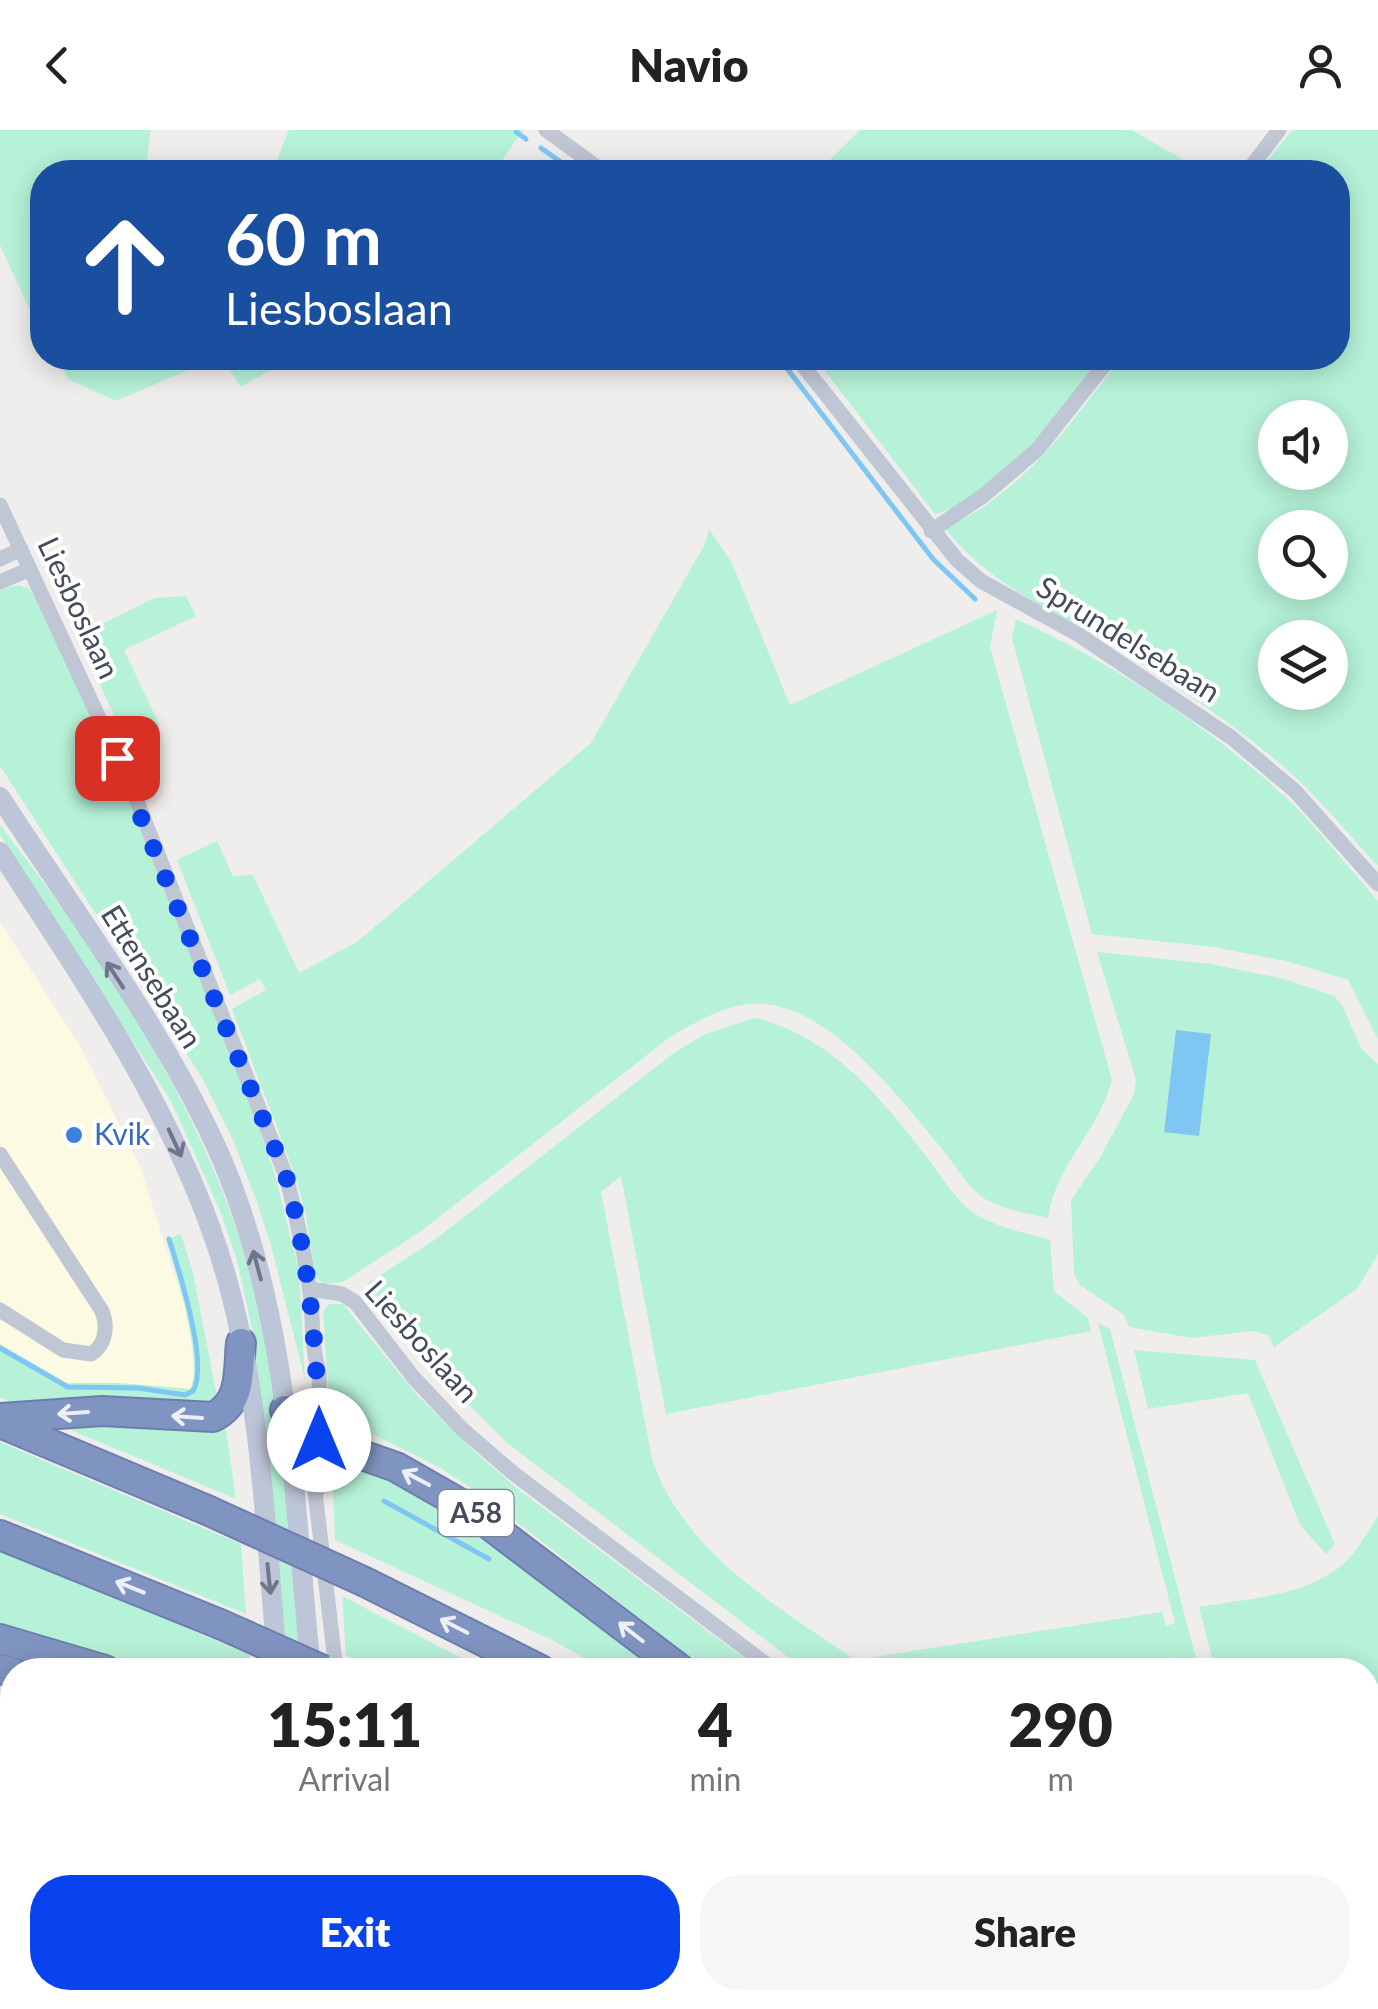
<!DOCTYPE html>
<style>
body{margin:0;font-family:Lato,sans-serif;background:#f6f6f6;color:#222;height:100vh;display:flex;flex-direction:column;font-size:38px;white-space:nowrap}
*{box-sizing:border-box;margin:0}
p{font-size:32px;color:#767676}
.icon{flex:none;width:55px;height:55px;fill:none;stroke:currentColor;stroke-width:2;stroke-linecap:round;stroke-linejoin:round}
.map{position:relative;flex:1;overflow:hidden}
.drawer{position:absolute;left:0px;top:1528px;width:1380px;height:352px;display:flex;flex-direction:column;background:#fff;border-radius:40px 40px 0 0;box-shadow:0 5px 25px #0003}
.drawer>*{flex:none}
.guide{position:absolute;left:30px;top:30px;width:1320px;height:210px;border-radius:40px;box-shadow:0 5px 25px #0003;background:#1a4fa0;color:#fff;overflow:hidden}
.controls{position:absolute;left:1258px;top:270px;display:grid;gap:20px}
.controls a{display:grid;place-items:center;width:90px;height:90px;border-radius:50%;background:#fff;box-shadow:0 5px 25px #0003;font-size:50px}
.pin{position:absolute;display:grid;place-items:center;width:85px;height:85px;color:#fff;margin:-42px;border-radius:20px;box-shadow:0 5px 15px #0006}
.me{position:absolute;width:110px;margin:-55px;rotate:0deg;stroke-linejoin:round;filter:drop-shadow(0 0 8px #0008)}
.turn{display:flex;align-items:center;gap:35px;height:210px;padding:0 30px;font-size:45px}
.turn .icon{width:130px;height:130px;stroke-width:2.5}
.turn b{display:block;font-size:70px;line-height:85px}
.eta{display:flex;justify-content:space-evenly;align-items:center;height:170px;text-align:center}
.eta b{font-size:60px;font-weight:800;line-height:70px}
.button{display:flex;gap:20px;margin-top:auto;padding:20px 30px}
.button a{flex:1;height:115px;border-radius:40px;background:#0943ee;color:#fff;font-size:40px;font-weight:800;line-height:115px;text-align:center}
.button a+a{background:#f6f6f6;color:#222}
header{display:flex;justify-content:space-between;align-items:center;height:130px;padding:0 30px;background:#fff;font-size:45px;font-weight:800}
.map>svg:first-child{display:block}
</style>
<header><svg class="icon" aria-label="back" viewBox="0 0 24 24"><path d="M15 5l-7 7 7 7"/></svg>Navio<svg class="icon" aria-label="person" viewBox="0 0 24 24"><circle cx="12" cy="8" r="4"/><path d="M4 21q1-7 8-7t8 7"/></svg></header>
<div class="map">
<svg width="1378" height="1879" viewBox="0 0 1378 1879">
<rect width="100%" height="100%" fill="#f0eded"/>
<path fill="#fdfae3" d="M0,792L82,919L140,1036L185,1177L192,1218L194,1251L190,1259L119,1253H66L0,1214Z"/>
<path fill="#b6f2d8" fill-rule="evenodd" d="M0,0H151L146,36L190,42H42L41,204L0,115Z
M289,0H523L494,42H272Z
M860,0H1132L1204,42H818Z
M1292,0H1378V736C1350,706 1324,674 1294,646C1245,601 1188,565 1133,528C1071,488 991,459 945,398C1025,362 1069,295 1121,228H1338V42H1259ZM1275,288H1330V342H1275ZM1275,398H1330V452H1275ZM1275,508H1330V562H1275Z
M58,228H216L116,271L68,249Z
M222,228H291L241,257Z
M815,228H1102C1058,283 1006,365 935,384Z
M709,399L732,433L790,575L997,480L990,517L1112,950C1099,1001 1056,1034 1048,1088C1027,1083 1000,1079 982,1067C965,1054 952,1030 938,1014C897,965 831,878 762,874C729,872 698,891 670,907L421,1101L343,1152L324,1154L316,1148L305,1081L295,1045L232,879L266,860L260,849L230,865L177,730L217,711L233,746L253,745L299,843L357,812L591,613L705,414Z
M19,455L29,459L35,468L117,643L246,962L274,1041L299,1140L305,1250L271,1115L257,1072L233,1010L204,951L0,636V460Z
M186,466L196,486L124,520L160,596L126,610L77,506L155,468Z
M1016,489C1111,532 1203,593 1280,662C1316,695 1346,735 1378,771V909L1348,850L1290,832L1214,817L1092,804L1012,508Z
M0,695C108,834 221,1005 259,1179C285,1297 290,1420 302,1540H289L252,1199L237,1130L220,1081L171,971L0,705Z
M1097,822L1211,834L1284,849L1334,866L1342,875L1361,918L1378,934V1124L1358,1158L1274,1217L1268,1205L1252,1201L1192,1208L1129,1197L1124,1185L1079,1154L1074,1143L1071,1070L1101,1026L1134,964L1136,950ZM1176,901L1211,904L1165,1002L1164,1001Z
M755,888C830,905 881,968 926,1026C940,1044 957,1073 977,1085C998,1098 1027,1103 1050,1110L1054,1161L1088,1188L1091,1201L666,1284L621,1046L601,1062L652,1329C684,1424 778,1476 855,1530L1162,1482L1166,1496L1175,1493L1098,1193L1110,1199L1199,1540H1177L1173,1527L1117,1537V1540H805L506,1312L422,1228L368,1153L436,1109L671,925L703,905Z
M181,1104L193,1143L217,1267L203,1274L17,1276L0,1267V1214L66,1253H119L190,1259C205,1233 175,1139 166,1109Z
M329,1174H343L415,1263L476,1323L519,1360L760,1540H705L485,1367L439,1337L330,1283L323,1182Z
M1134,1220L1255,1230L1335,1414L1326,1424L1300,1395L1248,1263L1148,1279Z
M54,1293H225L236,1369Z
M0,1312L241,1414L246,1484L0,1384Z
M332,1327L376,1342L455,1381L671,1540H606L552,1510L335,1410Z
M1378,1386V1563L1368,1574V1540H1215L1199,1477C1246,1469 1302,1467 1341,1436C1356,1424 1367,1402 1378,1386Z
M0,1417L250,1525L252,1540H139L0,1498Z
M342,1466L484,1540H380L346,1525Z
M0,1564L12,1567V1648L0,1644Z
M527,1868H624L657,1879H527Z
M1245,1868H1353L1358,1879H1260Z"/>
<path fill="#7fc6f3" d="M1176,900L1211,904L1199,1006L1164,1002Z"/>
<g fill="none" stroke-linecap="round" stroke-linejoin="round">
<path stroke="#7fc6f3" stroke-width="5" d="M516,2L526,9
M541,18L575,42
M779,228L933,429L975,469
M0,1218L68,1257L138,1258L185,1265L193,1261C209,1235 179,1140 169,1109
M384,1371L489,1429
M8,1610L12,1611"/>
<g stroke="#6b7ead" stroke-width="32">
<path id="motorway" d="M285,1280L319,1310L396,1337L466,1377L681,1540
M0,1288L102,1281L213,1287C243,1272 238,1242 241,1213
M0,1293L207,1380
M0,1405L220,1494
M365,1452L541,1540
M0,1509L105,1540
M0,1539L12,1542
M0,1651L12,1656
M767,1868L792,1879
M871,1868L892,1879
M959,1868L980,1879
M1093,1868L1110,1879"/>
</g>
<path stroke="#bfc6d4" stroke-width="15" d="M546,0L604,42
M1247,42L1279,0
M797,228L957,430L981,451L1079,505L1232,608L1295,661L1378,754
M0,375L132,659L286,1046C295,1082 304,1118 309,1155C314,1184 310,1213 319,1242L321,1349L317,1361
M931,401L983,366L1037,320L1110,228
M0,429L21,419
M0,452L30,439
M0,1024L102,1181C108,1196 106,1215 91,1224L63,1220L0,1180
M310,1159L342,1164L355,1172L414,1248L462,1299L513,1343L774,1540
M314,1353L336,1540
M334,1868L335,1879
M1210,1868L1225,1879
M309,1879L308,1871L314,1868"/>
<path stroke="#bdc5d8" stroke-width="20" d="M0,667C71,777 160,895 215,1014C290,1178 293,1364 311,1540
M0,722C88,858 183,993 227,1149C262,1275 266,1411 278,1540"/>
<use href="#motorway" stroke="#8094c1" stroke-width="28"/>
<g stroke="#6b7ead" stroke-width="32" stroke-linecap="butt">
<path id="motorway-bridge" d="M207,1380L365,1452
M220,1494L323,1540"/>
</g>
<use href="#motorway-bridge" stroke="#8094c1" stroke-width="28"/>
</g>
<defs><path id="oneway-shaft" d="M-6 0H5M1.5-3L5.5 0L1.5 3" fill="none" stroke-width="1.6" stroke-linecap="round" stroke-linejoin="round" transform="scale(2.5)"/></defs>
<g stroke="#6e7687">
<use href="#oneway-shaft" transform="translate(115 845) rotate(-123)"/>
<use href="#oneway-shaft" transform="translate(175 1013) rotate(65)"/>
<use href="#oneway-shaft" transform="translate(257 1135) rotate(-105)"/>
<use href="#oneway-shaft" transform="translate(269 1449) rotate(84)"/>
</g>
<g stroke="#eceff6">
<use href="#oneway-shaft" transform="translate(73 1283) rotate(176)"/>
<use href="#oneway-shaft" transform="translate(187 1287) rotate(-176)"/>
<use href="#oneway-shaft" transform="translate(416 1348) rotate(-152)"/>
<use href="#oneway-shaft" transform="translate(130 1457) rotate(-158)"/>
<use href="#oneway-shaft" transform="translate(454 1496) rotate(-153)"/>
<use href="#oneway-shaft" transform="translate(631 1502) rotate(-142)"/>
</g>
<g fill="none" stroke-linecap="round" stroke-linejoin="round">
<path stroke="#0943ee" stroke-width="18" stroke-dasharray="0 32.4" d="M117,628L286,1046C310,1133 317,1220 319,1310"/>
</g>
<circle fill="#3f7fe0" stroke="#fff" stroke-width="4" cx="74" cy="1005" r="10"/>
<g text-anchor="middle" stroke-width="8" stroke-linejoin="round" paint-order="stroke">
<rect fill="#fff" stroke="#7c828d" stroke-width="2.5" x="438.5" y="1360" width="75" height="46" rx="8"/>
<g font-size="28" font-weight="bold" fill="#444c5c">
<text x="476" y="1393">A58</text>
</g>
<g font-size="30" fill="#444c5c" stroke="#fff">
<text transform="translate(78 478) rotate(65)" y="10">Liesboslaan</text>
<text transform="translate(1128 510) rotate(32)" y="10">Sprundelsebaan</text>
<text transform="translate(151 847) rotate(58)" y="10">Ettensebaan</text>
<text transform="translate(421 1212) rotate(48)" y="10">Liesboslaan</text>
</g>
<g font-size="30" fill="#366cbe" stroke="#fff" text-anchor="start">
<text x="94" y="1015">Kvik</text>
</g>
</g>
</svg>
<div class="controls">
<a><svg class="icon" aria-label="sound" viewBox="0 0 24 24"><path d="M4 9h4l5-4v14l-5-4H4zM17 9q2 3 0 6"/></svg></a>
<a><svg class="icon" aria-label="search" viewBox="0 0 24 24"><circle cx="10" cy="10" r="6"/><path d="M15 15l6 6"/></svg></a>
<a><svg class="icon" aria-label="layers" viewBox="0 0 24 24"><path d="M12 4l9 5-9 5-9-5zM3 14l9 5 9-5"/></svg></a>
</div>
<div class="pin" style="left:117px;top:628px;background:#d93025"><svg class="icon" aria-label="arrive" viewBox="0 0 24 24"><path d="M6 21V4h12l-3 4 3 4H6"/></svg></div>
<svg class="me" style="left:319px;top:1310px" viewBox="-20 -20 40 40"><circle r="19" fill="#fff"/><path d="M0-13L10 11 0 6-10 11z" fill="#0943ee"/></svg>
<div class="guide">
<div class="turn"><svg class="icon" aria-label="ahead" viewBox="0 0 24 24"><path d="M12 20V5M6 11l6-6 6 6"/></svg><div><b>60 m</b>Liesboslaan</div></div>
</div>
<section class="drawer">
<div class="eta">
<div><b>15:11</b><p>Arrival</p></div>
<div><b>4</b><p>min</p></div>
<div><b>290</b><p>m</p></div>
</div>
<div class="button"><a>Exit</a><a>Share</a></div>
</section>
</div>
